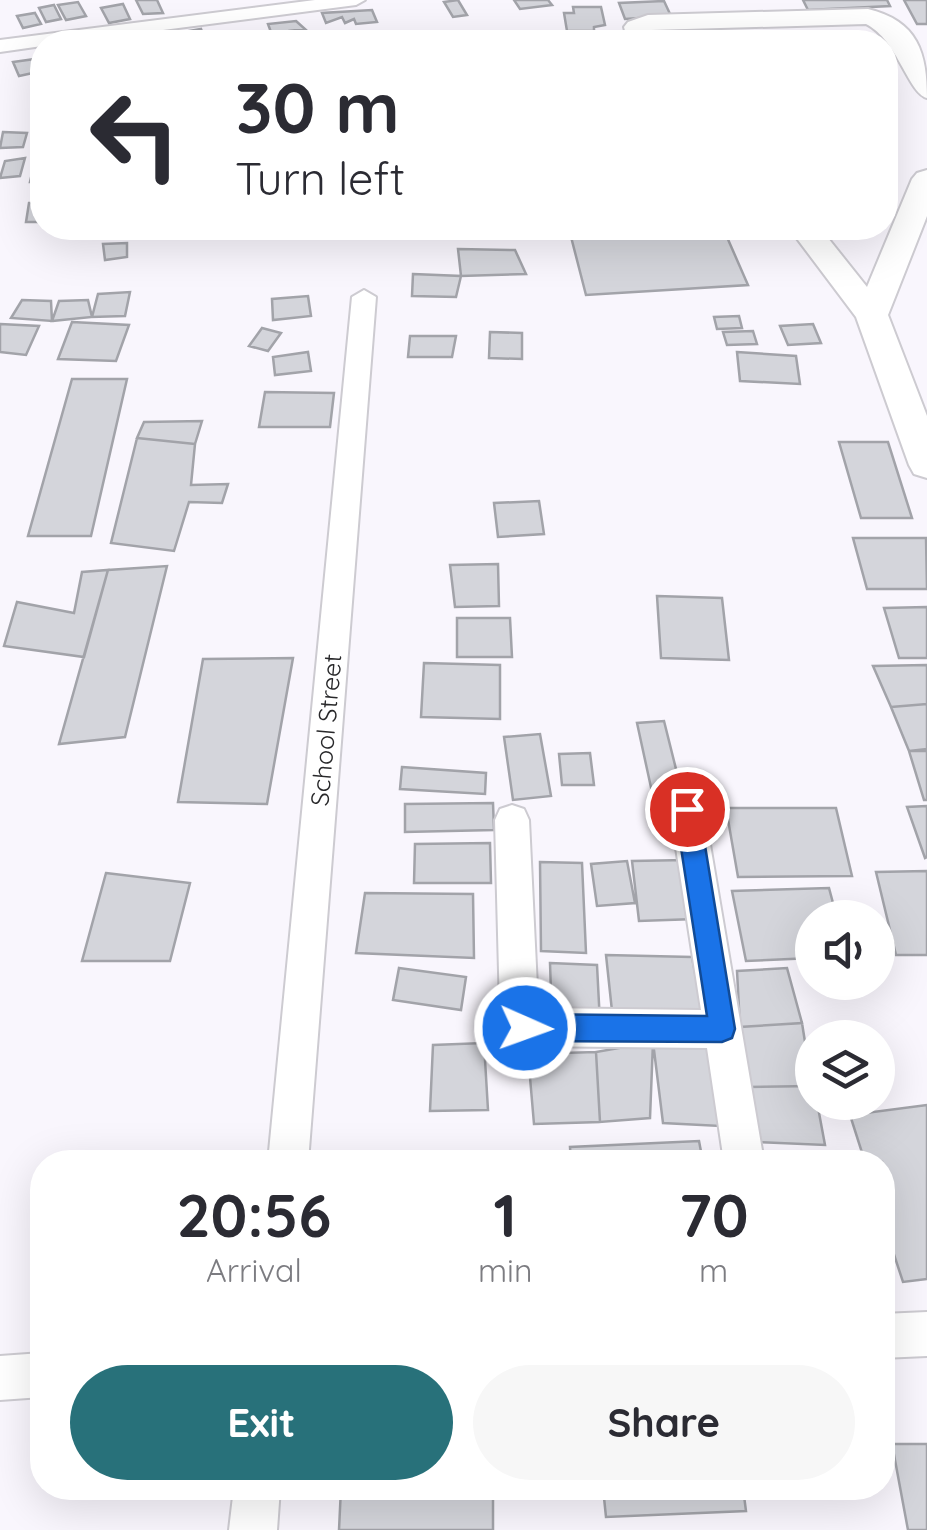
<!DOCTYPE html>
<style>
body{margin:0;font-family:Quicksand,sans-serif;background:#f7f7f7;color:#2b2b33;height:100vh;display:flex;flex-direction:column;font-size:38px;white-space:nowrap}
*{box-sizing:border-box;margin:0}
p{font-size:32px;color:#7c7c81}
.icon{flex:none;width:55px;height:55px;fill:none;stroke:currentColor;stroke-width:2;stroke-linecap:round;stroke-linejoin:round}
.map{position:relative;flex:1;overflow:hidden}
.drawer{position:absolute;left:30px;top:1150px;width:865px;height:350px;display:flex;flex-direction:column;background:#fff;border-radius:40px;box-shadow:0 10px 40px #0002}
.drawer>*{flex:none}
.banner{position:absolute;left:30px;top:30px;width:868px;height:210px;border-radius:40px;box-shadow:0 10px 40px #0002;background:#fff;color:#2b2b33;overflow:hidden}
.tools{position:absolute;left:795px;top:900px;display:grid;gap:20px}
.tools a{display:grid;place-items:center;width:100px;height:100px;border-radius:50%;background:#fff;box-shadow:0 10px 40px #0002;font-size:50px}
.pin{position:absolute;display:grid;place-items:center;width:85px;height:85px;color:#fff;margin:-42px;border:5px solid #fff;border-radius:50%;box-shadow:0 2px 10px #0007}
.me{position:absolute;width:110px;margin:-55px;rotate:92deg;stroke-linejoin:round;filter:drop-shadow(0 0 8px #0008)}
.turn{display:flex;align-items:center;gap:35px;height:210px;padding:0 40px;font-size:45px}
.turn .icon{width:130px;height:130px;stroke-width:2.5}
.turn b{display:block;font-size:70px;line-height:85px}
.eta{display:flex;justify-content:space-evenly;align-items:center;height:170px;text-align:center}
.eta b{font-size:60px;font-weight:800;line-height:70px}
.button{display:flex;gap:20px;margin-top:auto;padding:20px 40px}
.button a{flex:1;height:115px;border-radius:60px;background:#28717a;color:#fff;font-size:40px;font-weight:800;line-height:115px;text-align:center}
.button a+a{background:#f7f7f7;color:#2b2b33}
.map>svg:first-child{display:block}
</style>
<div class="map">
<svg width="927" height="1530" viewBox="0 0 927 1530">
<rect width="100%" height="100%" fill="#f9f6fd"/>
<path fill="#d4d5db" stroke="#a2a3a9" stroke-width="2.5" d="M136,0H157L163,13L143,14Z
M458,0L467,15L453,17L444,2Z
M514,0H548L552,5L520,9Z
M803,0H887L890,6L808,10Z
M904,0H927V24H917Z
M664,1L671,16L625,19L619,3Z
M78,2L86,16L66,20L58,5Z
M123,4L130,19L109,23L101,8Z
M54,5L61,19L46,22L39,8Z
M573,7H601L605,25L594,27V31H567L564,13H574Z
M372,10L377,22L356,24L354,19L345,23L342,17L326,23L322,13Z
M35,13L41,24L23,28L17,16Z
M296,21L305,29L289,31L285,38L272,35L268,24Z
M201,29L206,42H163L161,36Z
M573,32L616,33L617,42H573Z
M42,58V71L19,76L13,62Z
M3,132L27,133L23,147L0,148Z
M25,158L20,176L0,178L5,161Z
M42,159V182H30L35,160Z
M29,203H42V222H26Z
M723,228L748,285L586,295L569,229Z
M127,243V257L105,260L103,244Z
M458,249L515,250L526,274L461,276Z
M413,274L461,276L456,297L412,296Z
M130,292L125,316L92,317L98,294Z
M308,296L311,316L273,320L272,299Z
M22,300L51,301L52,321L11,318Z
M88,300L92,317L52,321L59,301Z
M739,316L742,328L717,329L714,317Z
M72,322L129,325L116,361L58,359Z
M0,324L39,326L26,355L0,352Z
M813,324L821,343L788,345L780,326Z
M262,328L281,333L268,351L249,346Z
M753,331L757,344L727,345L723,332Z
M490,332L522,333V359L489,358Z
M410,336H456L452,357H408Z
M308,352L311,371L275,375L273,357Z
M737,352L796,356L800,384L740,381Z
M72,379H127L91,536H28Z
M265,392L334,393L330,427H259Z
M202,421L195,444L137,438L144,422Z
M137,438L195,444L191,485L228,484L222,503L189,502L174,551L111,543Z
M839,442H888L912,518H861Z
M539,501L544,534L498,537L494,503Z
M853,538H926L927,589H867Z
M498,564L499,606L455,607L450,565Z
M167,566L125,737L59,744L108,570Z
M108,570L84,657L4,646L17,602L74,613L82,572Z
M657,596L722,598L729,660L661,658Z
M927,607V658H899L884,608Z
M457,618H510L512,657H457Z
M293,658L267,804L178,802L203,659Z
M424,663L500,665V719L421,717Z
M927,665V704L891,707L873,666Z
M927,704V749L909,751L891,707Z
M664,721L681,789L652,792L637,723Z
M540,734L551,796L513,800L504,737Z
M909,751H927V800H924Z
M590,753L594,785H562L559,754Z
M402,767L486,773L485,794L400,789Z
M493,803L494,830L405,832V804Z
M927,806V857L925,858L907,807Z
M726,808H836L852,876L738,877Z
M490,843L491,883H414L415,844Z
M686,860L695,919L639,921L632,861Z
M627,861L635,903L597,906L591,864Z
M540,862L582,863L586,953L541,951Z
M927,871V955H896L876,872Z
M106,873L190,883L170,961H82Z
M829,888L837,918H812V958L746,961L732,891Z
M365,893L473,894L474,958L356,953Z
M606,955L692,957L702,1009L612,1011Z
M550,963L597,965L600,1023L552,1022Z
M399,968L466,977L461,1010L393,1000Z
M787,968L802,1023L740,1027L737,971Z
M802,1023L812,1086L747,1087L740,1027Z
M653,1042L650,1118L600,1122L596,1052Z
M653,1042L709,1048L720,1126L663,1123Z
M484,1043L488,1110L430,1111L433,1045Z
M596,1052L600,1122L534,1124L528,1054Z
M812,1086V1102H817L825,1145L758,1142L747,1087Z
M927,1105V1279L903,1282L882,1218V1162H865L850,1115Z
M699,1141L703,1162H571L570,1147Z
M892,1444H927V1530H908Z
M341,1488H493V1530H339Z
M603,1488H743L746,1511L606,1517Z"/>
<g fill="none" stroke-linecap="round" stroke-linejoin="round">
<g stroke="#cdcbd1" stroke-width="4">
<path id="minor" d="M315,0H365L356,5L70,42H42V46L0,52V40Z
M364,290L376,297L308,1162H268L352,297Z
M687,794L699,799L704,809L764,1162H724L707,1048L525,1046L512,1040L500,1010L495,820L500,809L512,805L524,809L529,820L538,1008L701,1010L670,809L675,799Z
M927,1312V1356L882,1358V1314Z
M42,1353V1397L0,1400V1356Z
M234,1488H280L277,1530H229Z"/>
</g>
<g stroke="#cdcbd1" stroke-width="4">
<path id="secondary" d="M868,9C918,21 927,53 927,98C908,93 898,40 866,24L651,30L652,42H628L624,27L628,22L648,15Z
M927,170V216L888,315L927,416V478L914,474L909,465L856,317L789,228H820L867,287L912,179L917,173Z"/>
</g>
<use href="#minor" fill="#fff" fill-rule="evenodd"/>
<use href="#secondary" fill="#fff" fill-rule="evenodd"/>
</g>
<path fill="#1a73e8" stroke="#114b97" stroke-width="2.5" d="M687,798L695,801L699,809L735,1029L732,1038L722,1042L525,1041L516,1037L512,1028L516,1018L525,1014L707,1016L675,809L679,801Z"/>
<g text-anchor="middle" stroke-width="9" stroke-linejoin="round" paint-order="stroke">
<g font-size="25" fill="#28282a" stroke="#fff">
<text transform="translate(326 730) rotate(-85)" y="9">School Street</text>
</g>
</g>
</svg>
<div class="tools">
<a><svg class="icon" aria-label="sound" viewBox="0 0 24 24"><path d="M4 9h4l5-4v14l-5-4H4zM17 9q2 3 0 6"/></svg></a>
<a><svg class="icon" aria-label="layers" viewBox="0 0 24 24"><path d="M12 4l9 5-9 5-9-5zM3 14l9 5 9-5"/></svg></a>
</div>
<div class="pin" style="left:687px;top:809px;background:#d93025"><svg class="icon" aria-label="arrive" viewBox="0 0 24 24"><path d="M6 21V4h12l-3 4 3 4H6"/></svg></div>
<svg class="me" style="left:525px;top:1028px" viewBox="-20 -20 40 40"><circle r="17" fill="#1a73e8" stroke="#fff" stroke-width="3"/><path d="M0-11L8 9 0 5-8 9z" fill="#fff"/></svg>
<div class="banner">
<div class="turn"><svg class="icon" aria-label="left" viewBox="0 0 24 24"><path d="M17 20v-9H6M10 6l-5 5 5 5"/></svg><div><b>30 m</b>Turn left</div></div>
</div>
<section class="drawer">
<div class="eta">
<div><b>20:56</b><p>Arrival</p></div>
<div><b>1</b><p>min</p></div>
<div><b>70</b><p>m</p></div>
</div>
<div class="button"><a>Exit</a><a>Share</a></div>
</section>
</div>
